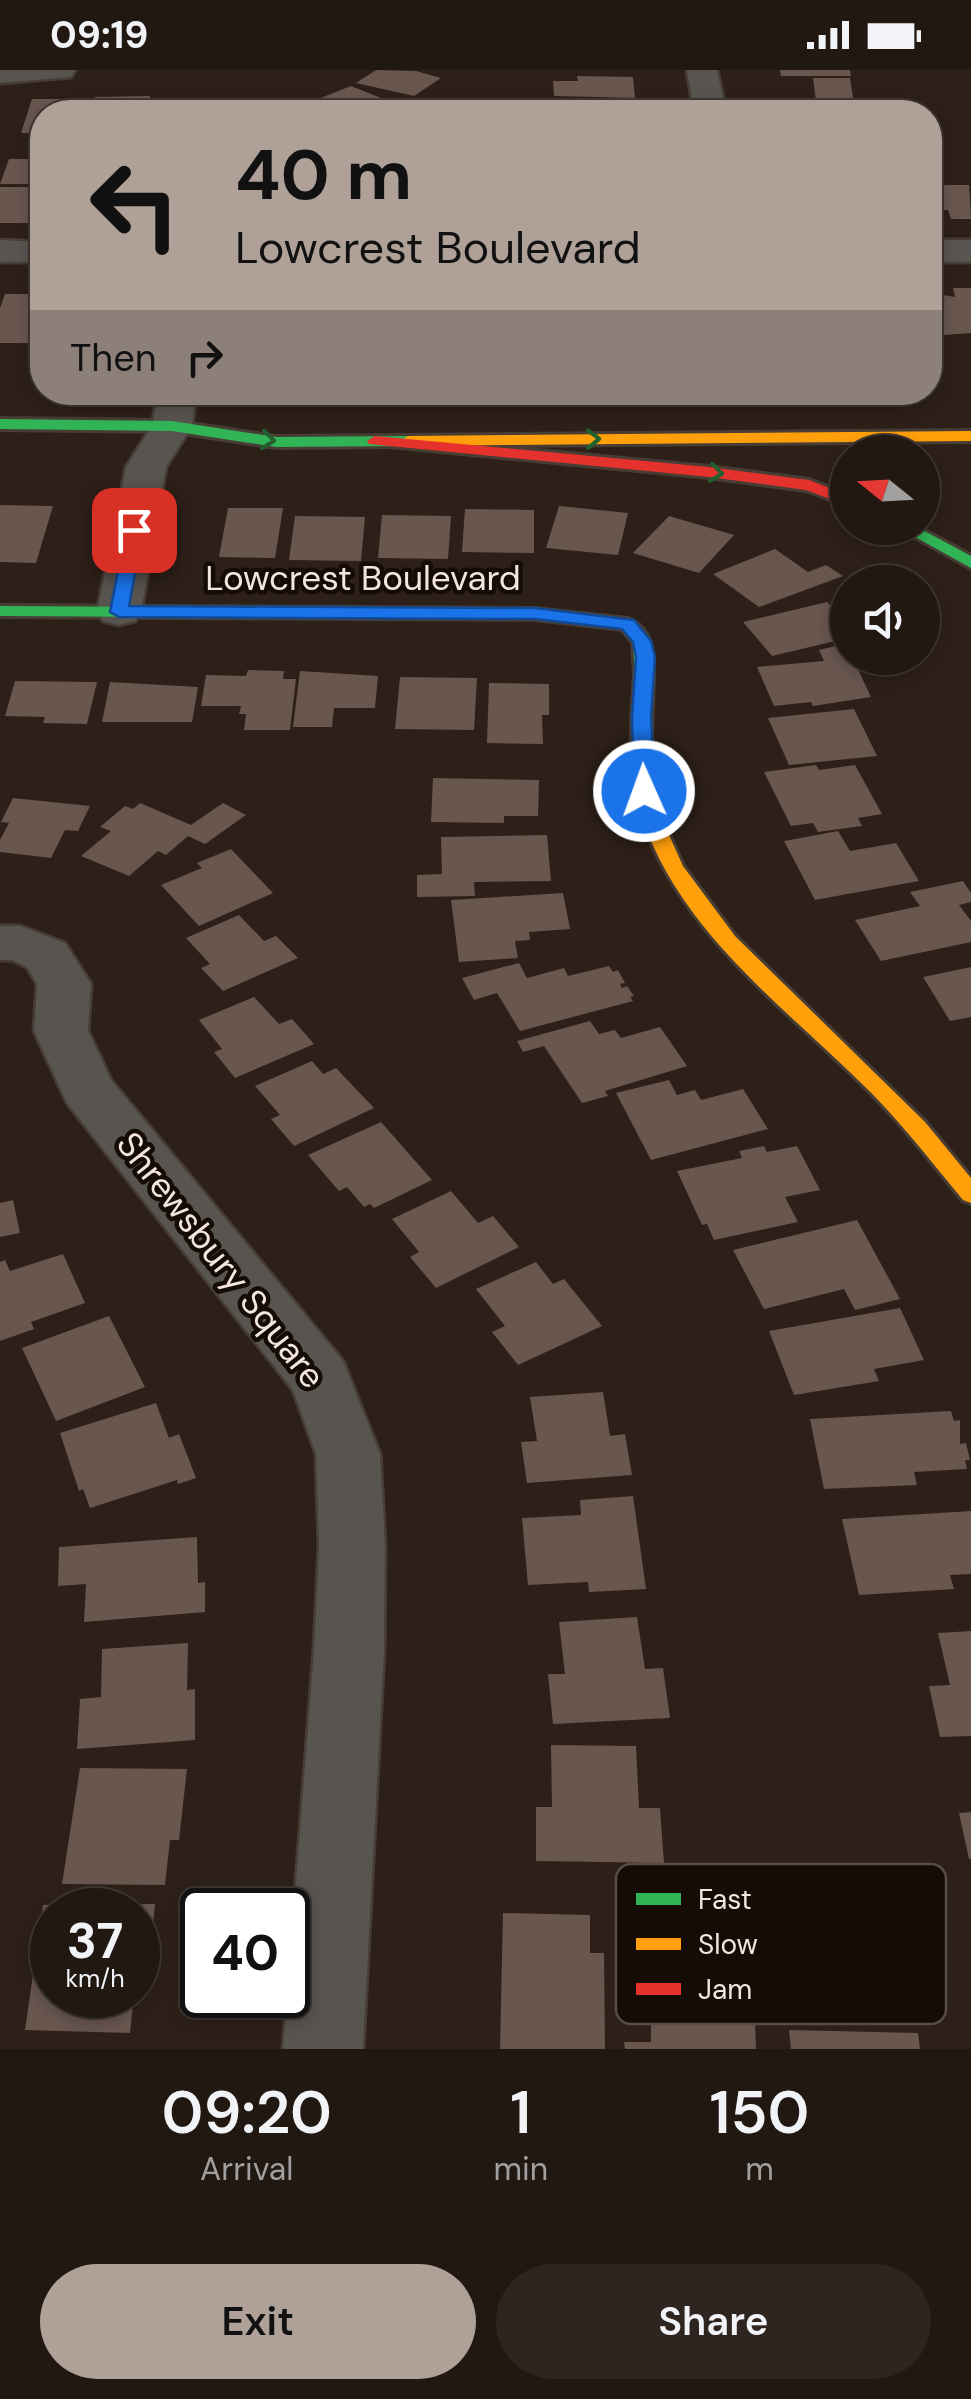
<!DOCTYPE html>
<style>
body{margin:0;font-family:"DM Sans",sans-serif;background:#2e2520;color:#f1f3f6;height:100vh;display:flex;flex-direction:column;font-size:38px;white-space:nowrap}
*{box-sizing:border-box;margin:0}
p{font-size:32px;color:#a2a09f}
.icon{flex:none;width:55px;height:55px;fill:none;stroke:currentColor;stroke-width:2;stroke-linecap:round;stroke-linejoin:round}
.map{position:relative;height:1979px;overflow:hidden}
.sheet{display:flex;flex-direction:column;background:#221812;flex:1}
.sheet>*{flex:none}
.banner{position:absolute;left:30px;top:30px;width:912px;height:305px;border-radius:40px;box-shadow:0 5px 15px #0003,0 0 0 2px #3f3732;background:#afa198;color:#111;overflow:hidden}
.needle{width:65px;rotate:288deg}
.controls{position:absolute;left:830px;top:365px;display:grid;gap:20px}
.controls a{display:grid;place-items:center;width:110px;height:110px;border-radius:50%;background:#221812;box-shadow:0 5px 15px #0003,0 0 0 2px #3f3732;font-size:50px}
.speed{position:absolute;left:30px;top:1818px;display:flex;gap:20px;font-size:50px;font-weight:700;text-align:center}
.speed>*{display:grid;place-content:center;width:130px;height:130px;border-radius:50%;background:#221812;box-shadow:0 5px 15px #0003,0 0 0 2px #3f3732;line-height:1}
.speed small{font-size:25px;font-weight:400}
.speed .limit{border:5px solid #111;border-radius:15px;background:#fff;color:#111}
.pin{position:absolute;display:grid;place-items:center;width:85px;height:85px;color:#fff;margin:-42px;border-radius:20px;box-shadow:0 5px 15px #0006}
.me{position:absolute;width:110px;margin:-55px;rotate:358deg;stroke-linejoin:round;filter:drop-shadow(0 0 8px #0008)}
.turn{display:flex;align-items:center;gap:35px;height:210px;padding:0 40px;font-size:45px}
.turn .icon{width:130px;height:130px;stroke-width:2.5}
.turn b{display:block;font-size:70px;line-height:85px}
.then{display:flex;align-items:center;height:95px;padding:0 40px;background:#0003;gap:20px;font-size:38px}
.eta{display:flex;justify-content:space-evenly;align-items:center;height:170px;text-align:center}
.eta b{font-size:60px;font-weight:600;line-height:70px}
.cta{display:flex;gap:20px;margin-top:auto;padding:20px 40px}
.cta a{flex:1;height:115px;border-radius:60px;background:#afa198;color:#111;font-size:40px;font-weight:600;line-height:115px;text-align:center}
.cta a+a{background:#2e2520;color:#f1f3f6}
.status{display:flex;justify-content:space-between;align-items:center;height:70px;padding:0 50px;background:#221812;direction:ltr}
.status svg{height:28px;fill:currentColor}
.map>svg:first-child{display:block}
</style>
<div class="status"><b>09:19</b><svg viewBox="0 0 49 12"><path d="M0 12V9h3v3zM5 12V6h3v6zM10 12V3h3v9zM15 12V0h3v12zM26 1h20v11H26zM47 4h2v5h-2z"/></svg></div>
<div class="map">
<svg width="971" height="1979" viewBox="0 0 971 1979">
<rect width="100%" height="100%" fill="#2d2018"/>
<path fill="#68564f" d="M376,0L416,1L441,8L414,26L356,13Z
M780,0H850L851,6H781Z
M577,6L633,7L635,28L554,26L553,11H578Z
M813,8H850L855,40L817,39Z
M351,16L386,30L375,34L395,42H332L308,33Z
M150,26L148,42L93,40L95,27Z
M32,29H80L76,42H42V63H21Z
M602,30H637L638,42H574V32Z
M294,32L299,42H236L234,38Z
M223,34V42H165L166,36Z
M9,89H42V114H0Z
M932,115H969L971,149H951L948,140H940Z
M0,117H41L36,128L42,130L34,153H0Z
M953,218H971V263L930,266V223L955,227Z
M36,219H42V253L34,273H0V238L5,224H34Z
M0,435L53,436L36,493L0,492Z
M559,436L628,443L618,485L546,478Z
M228,438H283L275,488L219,487Z
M465,439L534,440V483L462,482Z
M382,445L451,446L448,489L378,488Z
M295,446L365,447L361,491L289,490Z
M669,446L734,465L699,503L633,483Z
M775,479L808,502L826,495L843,506L759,537L713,504Z
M827,532L848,555V568L772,586L743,552Z
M848,573V588H873L875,591L855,593L871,627L813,636L811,632L774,636L757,597L824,591L819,580Z
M248,600L284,601L283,609H296L290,660H244L246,644H239L241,636H201L206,605L246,606Z
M300,601L378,606L375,638H334L332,657H293Z
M400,607L477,608L474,660L395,659Z
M15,611L97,612L87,654L43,653L45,647L5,646Z
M110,612L198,617L192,652H102Z
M489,613L549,614V645H542L543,674L487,673Z
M854,639L877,686L789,695L768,648Z
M816,695L819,700L855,695L882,744L858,748L862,756L818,762L813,753L791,756L764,702Z
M433,708L539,710L538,746H504V753L431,752Z
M13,728L90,736L78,761L65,760L51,788L0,782V770L9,753L1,752Z
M140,733L191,755L223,733L246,745L205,774L188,766L166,785L158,781L129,806L81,786L111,761L100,757L125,736L133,739Z
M838,761L850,781L896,773L919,811L815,830L784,771Z
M547,765L551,811L474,812L475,826L417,827V805L442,804L441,767Z
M231,779L273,823L199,856L161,815L202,798L197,793Z
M963,811L971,823V832L959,835L971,851V872L881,891L855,850L920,836L910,822Z
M563,823L570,859L529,862L530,870L515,871L518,888L459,892L451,830Z
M239,845L264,871L276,866L298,888L223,921L201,898L210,894L186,868Z
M519,893L527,908L564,898L568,906L609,896L613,902L618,900L625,913L620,914L622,918L627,916L634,926L630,927L633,931L520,961L497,923L474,930L462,908Z
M971,897V947L950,951L923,907Z
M254,927L279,954L292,949L314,974L235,1008L214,982L222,979L199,950Z
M590,951L599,964L615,960L621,968L660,957L687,996L605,1021L608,1026L582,1033L544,976L523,982L517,971Z
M312,991L323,1004L336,998L374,1038L294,1076L271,1049L280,1045L255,1016Z
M669,1010L677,1025L695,1020L701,1030L743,1019L768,1059L651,1090L616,1023Z
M381,1052L432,1110L374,1138L370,1134L364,1137L347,1117L339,1121L308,1085Z
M764,1076L767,1082L797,1076L820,1120L785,1127L798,1152L714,1170L707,1154L702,1155L677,1101L742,1088L739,1081Z
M451,1121L478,1153L493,1146L519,1177L436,1218L410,1187L419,1182L392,1149Z
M13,1130L20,1163L0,1167V1133Z
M857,1150L900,1229L855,1240L844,1219L764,1239L733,1180Z
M63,1184L85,1233L31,1252L34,1259L0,1271V1192L5,1190L10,1201Z
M536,1192L553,1214L564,1209L602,1256L518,1295L492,1262L505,1256L476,1219Z
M900,1238L924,1290L874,1299L879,1311L794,1325L769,1261Z
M109,1246L145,1317L56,1351L22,1278Z
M603,1322L610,1366L625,1364L632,1405L527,1413L521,1372L537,1371L530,1327Z
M156,1333L169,1368L179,1364L196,1408L178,1414L177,1410L90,1438L83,1419L79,1421L60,1363Z
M951,1341L954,1351L960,1350V1374L966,1373L970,1390H965L967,1399L914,1402L917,1415L824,1419L810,1349Z
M633,1426L646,1519L589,1522L588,1512L528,1515L522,1448L581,1445L580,1430Z
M971,1441V1504L950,1505L954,1519L859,1525L842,1449Z
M197,1467L198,1513L205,1512V1542L84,1552L86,1514L58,1516L59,1477Z
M637,1547L645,1599L663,1598L670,1648L553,1654L548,1604H565L559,1552Z
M971,1561V1666L940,1667L929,1616L950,1615L938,1563Z
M188,1573L187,1620L195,1619V1670L77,1679L80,1629L101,1627L102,1579Z
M551,1675L636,1676L639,1738H660L664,1793L536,1791V1737H552Z
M80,1698L187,1699L179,1770H170L165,1815L62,1814Z
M971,1742V1789H969L959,1743Z
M155,1834L148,1910L138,1909V1840H52V1925H134L130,1963L25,1960L43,1835Z
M503,1843L590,1845V1883H604L605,1979H500Z
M651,1952L755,1954L756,1979H625L624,1972H651Z
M789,1960L918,1963L920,1979H791Z"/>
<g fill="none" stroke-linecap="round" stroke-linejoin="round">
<g stroke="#473d35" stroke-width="5">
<path id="street" d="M0,0H75L71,7L0,13Z
M687,0H717L726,42H694Z
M0,170L42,172V192H0Z
M930,170H971V192H930Z
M158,322H196L192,356L166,397L141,542L135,551L119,555L103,551L97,542L126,397L152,356Z
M0,856H20L65,873L91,914L88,961L111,1010L343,1291L380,1384L385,1475L384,1580L363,1979H283L314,1580L319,1475L316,1384L293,1320L67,1033L34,961L37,914L27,897L12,890H0Z"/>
</g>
<g stroke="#473d35" stroke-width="6">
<path id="fast" d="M0,349L172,351L276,367L408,366L416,371L408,376L276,377L172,361L0,359Z
M899,458H919L971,486V498Z
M0,536L535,539L628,549C653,559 652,583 653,606L644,612L635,606L633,572L622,559L535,549L0,546Z"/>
</g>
<g stroke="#473d35" stroke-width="6">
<path id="slow" d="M971,361V371L408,376L400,371L408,366Z
M644,600L653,606L651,663L656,719L665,756L683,796L735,866L925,1052L971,1108V1133L963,1130C929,1089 897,1047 858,1010C780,934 684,862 645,756C628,709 631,655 635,606Z"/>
</g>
<g stroke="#473d35" stroke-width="6">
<path id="jam" d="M375,366L709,397L809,410L848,425V436L806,420L709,407L369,374L367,371Z"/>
</g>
<use href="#street" fill="#585450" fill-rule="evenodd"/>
<use href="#fast" fill="#30b455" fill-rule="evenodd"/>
<use href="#slow" fill="#ff9f0a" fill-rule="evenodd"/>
<use href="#jam" fill="#e5322d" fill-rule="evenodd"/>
</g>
<defs><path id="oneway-chevron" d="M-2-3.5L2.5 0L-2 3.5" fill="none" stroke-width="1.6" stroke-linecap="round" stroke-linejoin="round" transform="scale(2.5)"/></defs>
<g stroke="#22602e">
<use href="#oneway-chevron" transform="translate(593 369) rotate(-1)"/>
<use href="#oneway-chevron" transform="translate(268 370) rotate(6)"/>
<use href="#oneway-chevron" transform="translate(716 403) rotate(7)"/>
</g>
<path fill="#1a73e8" stroke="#114b97" stroke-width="2.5" d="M134,454L143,460L129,536L535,538L634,550L651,571L655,587L651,647L655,721L644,727L634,721L632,647L636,587L633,572L622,559L535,549L119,547L110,542L126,460Z"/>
<g text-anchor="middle" stroke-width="9" stroke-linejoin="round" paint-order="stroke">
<g font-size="35" fill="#f5e6dd" stroke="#150c06">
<text x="363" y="520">Lowcrest Boulevard</text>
<text transform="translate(221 1190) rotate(52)" y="12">Shrewsbury Square</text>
</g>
</g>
<rect x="616" y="1794" width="330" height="160" rx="15" fill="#150c06" stroke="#584d46" stroke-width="2.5"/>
<rect x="636" y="1823" width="45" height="12" fill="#30b455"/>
<rect x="636" y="1868" width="45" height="12" fill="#ff9f0a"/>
<rect x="636" y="1913" width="45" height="12" fill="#e5322d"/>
<g font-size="28" fill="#f5e6dd">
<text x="698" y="1839">Fast</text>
<text x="698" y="1884">Slow</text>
<text x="698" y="1929">Jam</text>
</g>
</svg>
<div class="controls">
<a><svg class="needle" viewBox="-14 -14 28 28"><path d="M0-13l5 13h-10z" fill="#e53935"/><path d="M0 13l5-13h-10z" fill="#a2a09f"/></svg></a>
<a><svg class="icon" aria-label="sound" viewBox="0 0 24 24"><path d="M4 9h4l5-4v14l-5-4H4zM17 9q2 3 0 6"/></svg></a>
</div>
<div class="speed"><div>37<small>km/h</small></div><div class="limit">40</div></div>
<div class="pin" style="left:134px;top:460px;background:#d93025"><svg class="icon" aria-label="arrive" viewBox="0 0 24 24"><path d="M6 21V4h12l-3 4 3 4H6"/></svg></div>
<svg class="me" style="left:644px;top:721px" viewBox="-20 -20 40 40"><circle r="17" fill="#1a73e8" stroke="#fff" stroke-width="3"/><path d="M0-11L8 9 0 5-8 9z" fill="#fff"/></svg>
<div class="banner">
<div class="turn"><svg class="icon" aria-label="left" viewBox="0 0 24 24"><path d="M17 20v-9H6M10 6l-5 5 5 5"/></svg><div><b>40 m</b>Lowcrest Boulevard</div></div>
<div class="then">Then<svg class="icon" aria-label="right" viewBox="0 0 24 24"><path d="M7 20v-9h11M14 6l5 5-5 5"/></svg></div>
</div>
</div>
<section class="sheet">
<div class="eta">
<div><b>09:20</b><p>Arrival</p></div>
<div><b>1</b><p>min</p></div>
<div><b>150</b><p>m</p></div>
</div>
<div class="cta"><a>Exit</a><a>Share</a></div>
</section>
